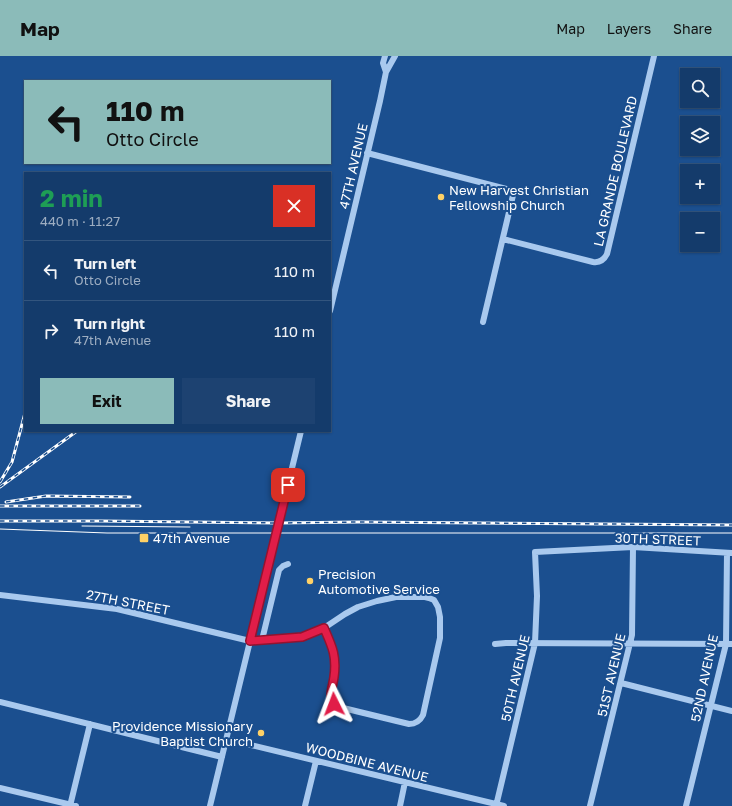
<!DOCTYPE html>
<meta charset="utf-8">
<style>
body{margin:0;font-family:"Golos Text",sans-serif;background:#1d4271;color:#f1f3f6;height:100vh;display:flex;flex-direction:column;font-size:15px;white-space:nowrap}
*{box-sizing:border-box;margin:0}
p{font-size:13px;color:#9dadc1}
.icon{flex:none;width:22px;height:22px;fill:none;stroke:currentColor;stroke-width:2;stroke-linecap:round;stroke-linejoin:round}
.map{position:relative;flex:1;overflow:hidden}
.drawer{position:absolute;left:24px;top:116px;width:307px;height:260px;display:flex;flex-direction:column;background:#143b6b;border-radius:0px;box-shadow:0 1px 3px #0004,0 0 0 1px #33557e}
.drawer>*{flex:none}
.top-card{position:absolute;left:24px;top:24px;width:307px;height:84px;border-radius:0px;box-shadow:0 1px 3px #0004,0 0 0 1px #33557e;background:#8bbbb9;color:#111;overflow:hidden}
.buttons{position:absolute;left:680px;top:12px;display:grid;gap:8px}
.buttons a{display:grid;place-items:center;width:40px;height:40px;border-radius:0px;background:#143b6b;box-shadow:0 1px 3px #0004,0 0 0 1px #33557e;font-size:20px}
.pin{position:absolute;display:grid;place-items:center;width:34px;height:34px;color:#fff;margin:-17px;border-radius:8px;box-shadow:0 2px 6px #0006}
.me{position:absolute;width:44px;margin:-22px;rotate:357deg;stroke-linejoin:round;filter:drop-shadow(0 0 3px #0008)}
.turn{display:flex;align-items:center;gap:14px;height:84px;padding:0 16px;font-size:18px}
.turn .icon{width:52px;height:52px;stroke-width:2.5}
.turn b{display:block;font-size:28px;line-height:34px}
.round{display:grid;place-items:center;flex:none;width:42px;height:42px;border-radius:0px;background:#1d4271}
.headline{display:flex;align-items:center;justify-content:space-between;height:68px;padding:0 16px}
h1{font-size:24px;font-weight:700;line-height:30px;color:#1e9e55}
.button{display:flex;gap:8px;margin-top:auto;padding:8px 16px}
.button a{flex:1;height:46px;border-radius:0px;background:#8bbbb9;color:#111;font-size:16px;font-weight:700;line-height:46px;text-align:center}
.button a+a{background:#1d4271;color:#f1f3f6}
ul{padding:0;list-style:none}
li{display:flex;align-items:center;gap:12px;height:60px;padding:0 16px;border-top:1px solid #33557e}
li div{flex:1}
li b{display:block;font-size:15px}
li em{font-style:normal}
header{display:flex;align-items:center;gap:24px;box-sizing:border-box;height:56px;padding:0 20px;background:#8bbbb9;color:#111}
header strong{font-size:19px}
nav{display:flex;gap:22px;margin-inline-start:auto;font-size:14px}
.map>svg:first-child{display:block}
</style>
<header>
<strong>Map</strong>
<nav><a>Map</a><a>Layers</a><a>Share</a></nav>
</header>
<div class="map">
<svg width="732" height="750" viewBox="0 0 732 750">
<rect width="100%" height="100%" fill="#1b4f8f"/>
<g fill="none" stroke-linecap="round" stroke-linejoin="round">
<path stroke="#a9c9ee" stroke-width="6" d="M385,0L383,7L386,16
M367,97L514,135L483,266
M503,183L593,206C600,207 604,204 607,198L654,0
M330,255L380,45L386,16L395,0
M0,539L117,553L250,585L294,582L311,578L324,572L345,558L358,551L377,545L396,541H425L429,542L434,544L438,551L440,561V582L423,659C420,665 416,668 409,668L339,651L334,648L330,640L334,620L335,601L324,572
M262,584L279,514L283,510L288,508
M495,588L506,587L732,588
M621,627L732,655
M0,646L222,701
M226,683L504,750
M0,732L76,750
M70,750L90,668
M210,750L301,375
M305,750L316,705
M400,750L405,726
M496,750L535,587L537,540L535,496L633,491L732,497
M590,750L632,579L633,491
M686,750L726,588L727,497"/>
<path stroke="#fff" stroke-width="1" d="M82,470L190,471
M0,473L107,477H732"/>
<g stroke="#fff" stroke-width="3">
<path id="rail" d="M0,426L12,406L25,357
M0,431L77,375
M6,446L46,440L130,441
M0,450H140
M0,465H101L278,467L359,466L732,469"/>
</g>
<use href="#rail" stroke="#1b4f8f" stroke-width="1.5" stroke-dasharray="4.5" stroke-linecap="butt"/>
</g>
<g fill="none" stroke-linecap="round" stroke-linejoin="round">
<g stroke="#92132f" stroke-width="10">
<path id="route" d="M288,429L250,585L302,581L324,572C332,590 337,600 334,621C333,630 328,640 334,648"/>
</g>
<use href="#route" stroke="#e11d48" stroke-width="7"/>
</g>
<g fill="#ffd166" stroke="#1b4f8f" stroke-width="1.5">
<circle cx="441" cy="141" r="4"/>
<rect x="139" y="477" width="10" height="10" rx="2"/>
<circle cx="310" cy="525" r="4"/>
<circle cx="261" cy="677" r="4"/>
</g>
<g text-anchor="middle" stroke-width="4" stroke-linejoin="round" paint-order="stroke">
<g font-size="13" fill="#fff" stroke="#1b4f8f">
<text transform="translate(353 110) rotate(-77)" y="5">47TH AVENUE</text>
<text transform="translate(615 115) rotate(-77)" y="5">LA GRANDE BOULEVARD</text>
<text transform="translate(658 483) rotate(2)" y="5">30TH STREET</text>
<text transform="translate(128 546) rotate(11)" y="5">27TH STREET</text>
<text transform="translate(611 619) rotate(-77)" y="5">51ST AVENUE</text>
<text transform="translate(515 622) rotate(-77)" y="5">50TH AVENUE</text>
<text transform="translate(704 622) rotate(-78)" y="5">52ND AVENUE</text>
<text transform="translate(367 706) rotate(14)" y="5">WOODBINE AVENUE</text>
</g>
<g font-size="13" fill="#fff" stroke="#1b4f8f" text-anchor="start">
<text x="449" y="139">New Harvest Christian<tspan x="449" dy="15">Fellowship Church</tspan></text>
<text x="153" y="487">47th Avenue</text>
<text x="318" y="523">Precision<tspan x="318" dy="15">Automotive Service</tspan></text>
<text x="253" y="675" text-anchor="end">Providence Missionary<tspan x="253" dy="15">Baptist Church</tspan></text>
</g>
</g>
</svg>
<div class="buttons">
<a><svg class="icon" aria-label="search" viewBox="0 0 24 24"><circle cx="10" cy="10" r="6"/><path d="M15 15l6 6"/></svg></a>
<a><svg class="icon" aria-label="layers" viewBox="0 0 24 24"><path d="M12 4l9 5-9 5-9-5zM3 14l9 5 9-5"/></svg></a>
<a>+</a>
<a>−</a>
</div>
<div class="pin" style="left:288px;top:429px;background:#d93025"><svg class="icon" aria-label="arrive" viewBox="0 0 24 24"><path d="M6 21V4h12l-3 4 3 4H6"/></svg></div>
<svg class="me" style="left:334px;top:648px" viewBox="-20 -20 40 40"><path d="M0-17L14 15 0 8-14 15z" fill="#e11d48" stroke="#fff" stroke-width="4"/></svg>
<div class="top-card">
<div class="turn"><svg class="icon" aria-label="left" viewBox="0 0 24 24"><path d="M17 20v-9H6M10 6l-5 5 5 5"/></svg><div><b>110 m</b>Otto Circle</div></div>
</div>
<section class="drawer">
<div class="headline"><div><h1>2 min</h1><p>440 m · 11:27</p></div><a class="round" style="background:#d93025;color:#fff"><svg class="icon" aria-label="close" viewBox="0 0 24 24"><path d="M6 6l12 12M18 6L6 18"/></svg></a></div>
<ul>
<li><svg class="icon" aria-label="left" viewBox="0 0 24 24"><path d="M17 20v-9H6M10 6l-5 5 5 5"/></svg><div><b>Turn left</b><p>Otto Circle</p></div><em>110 m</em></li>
<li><svg class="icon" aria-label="right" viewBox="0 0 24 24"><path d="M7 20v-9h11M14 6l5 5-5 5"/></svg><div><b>Turn right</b><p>47th Avenue</p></div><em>110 m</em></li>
</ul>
<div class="button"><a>Exit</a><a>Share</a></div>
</section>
</div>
